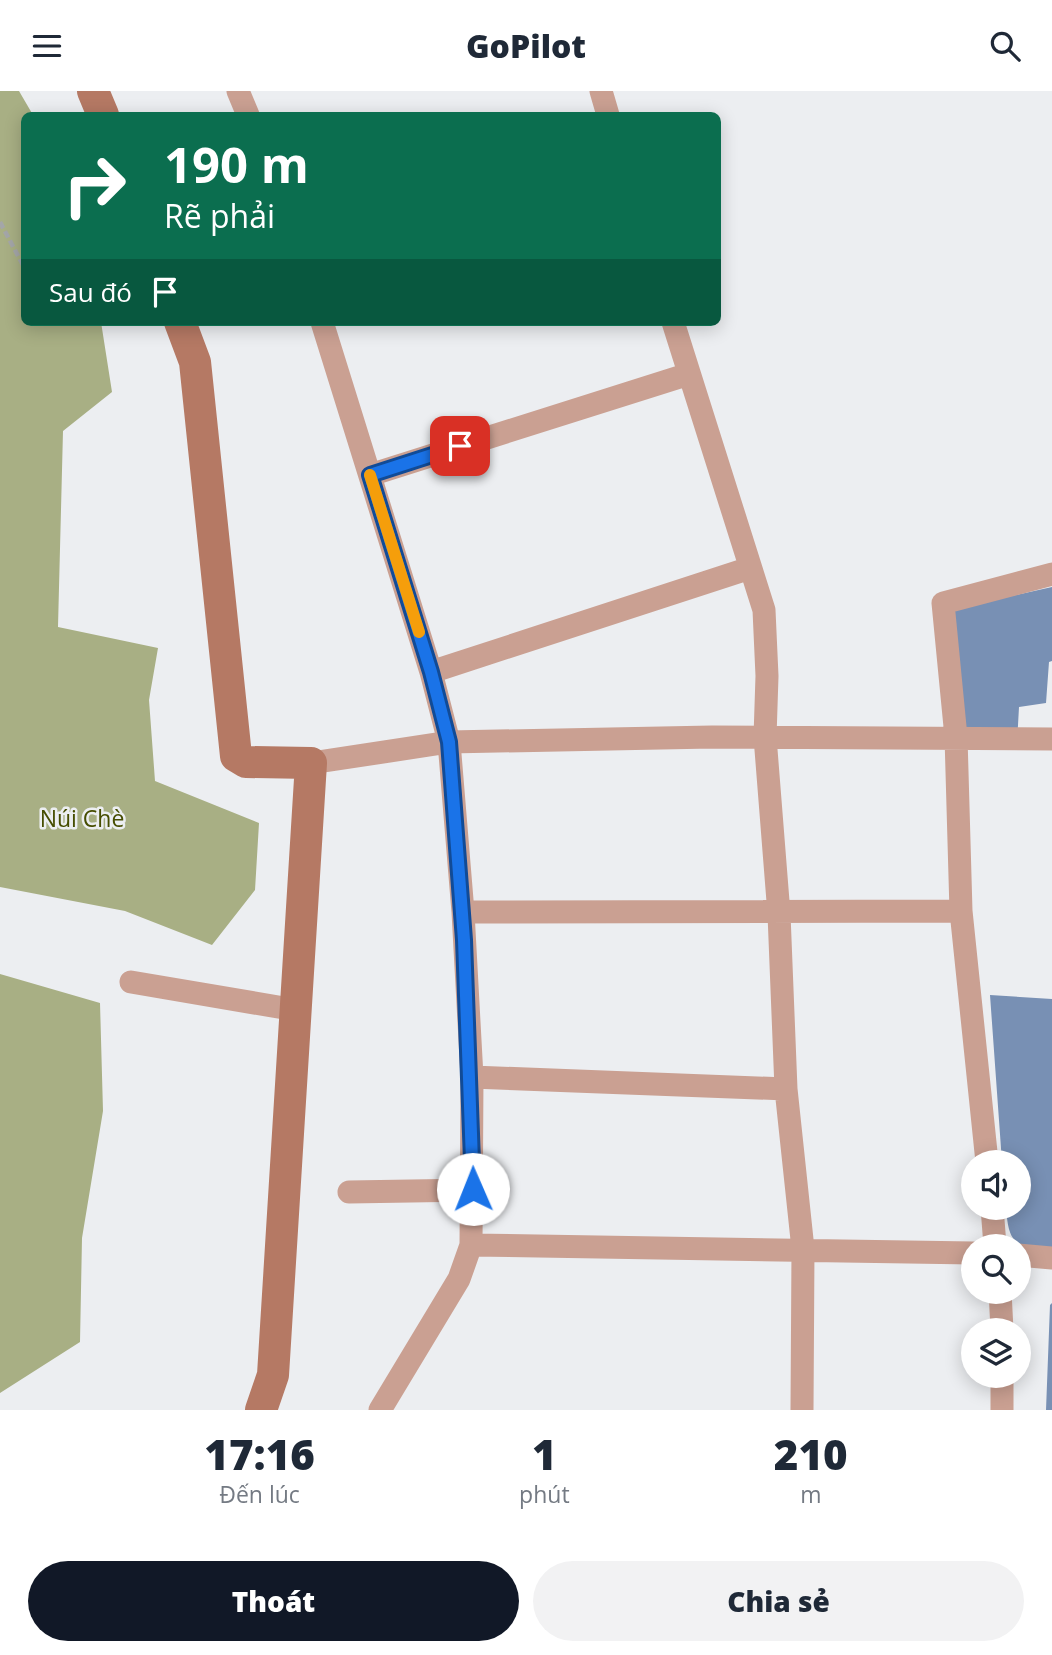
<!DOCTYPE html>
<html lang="vi">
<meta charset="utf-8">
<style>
body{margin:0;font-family:"Open Sans",sans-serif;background:#f2f2f3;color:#1f2937;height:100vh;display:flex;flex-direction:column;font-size:26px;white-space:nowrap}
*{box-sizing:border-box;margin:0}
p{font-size:23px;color:#747a83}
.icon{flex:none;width:38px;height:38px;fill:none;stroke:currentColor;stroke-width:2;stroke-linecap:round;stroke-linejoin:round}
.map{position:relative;height:1319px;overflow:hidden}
.details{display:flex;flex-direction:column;background:#fff;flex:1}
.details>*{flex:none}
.hud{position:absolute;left:21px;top:21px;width:700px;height:214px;border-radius:10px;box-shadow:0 4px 18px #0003;background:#0b6e4f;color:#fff;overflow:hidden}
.tools{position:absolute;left:961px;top:1059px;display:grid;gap:14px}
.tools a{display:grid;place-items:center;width:70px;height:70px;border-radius:50%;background:#fff;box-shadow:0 4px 18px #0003;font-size:35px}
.pin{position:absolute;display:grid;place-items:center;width:60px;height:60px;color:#fff;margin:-30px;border-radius:14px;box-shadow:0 4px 10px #0006}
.me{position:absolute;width:77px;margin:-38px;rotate:359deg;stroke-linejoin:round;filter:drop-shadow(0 0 5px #0008)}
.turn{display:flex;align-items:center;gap:24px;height:147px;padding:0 28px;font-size:32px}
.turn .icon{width:91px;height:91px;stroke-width:2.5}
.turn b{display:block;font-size:49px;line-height:60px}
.then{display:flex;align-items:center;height:66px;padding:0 28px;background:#0003;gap:14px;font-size:26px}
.eta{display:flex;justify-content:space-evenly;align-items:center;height:119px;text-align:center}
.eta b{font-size:42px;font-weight:800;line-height:49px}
.primary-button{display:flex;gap:14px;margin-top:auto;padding:14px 28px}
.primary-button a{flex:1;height:80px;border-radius:42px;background:#111827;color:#fff;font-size:28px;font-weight:800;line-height:80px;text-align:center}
.primary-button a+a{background:#f2f2f3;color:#1f2937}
header{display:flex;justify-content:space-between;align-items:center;height:91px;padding:0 28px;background:#fff;font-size:32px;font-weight:800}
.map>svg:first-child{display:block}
</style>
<header><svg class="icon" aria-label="menu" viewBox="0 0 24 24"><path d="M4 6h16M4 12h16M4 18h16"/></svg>GoPilot<svg class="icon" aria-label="search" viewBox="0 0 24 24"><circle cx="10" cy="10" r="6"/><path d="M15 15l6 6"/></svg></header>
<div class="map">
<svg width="1052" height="1319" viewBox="0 0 1052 1319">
<rect width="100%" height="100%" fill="#eceef1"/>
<path fill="#a8af84" d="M0,0H19L33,24H24V231H101L112,301L63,340L58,536L158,557L149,609L155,690L259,732L255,799L212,854L125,820L0,796Z
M0,883L100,912L103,1020L82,1147L80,1251L0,1302Z"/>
<path fill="#7890b4" d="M1052,496V570L1049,571L1046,612L1019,616L1017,652L961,653L948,526L956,517Z
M990,904L1052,908V1157C1015,1156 1009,1154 1006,1117L1018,1116V1071H1002Z
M1052,1212V1319H1046L1050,1214Z"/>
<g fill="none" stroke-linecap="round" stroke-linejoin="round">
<path stroke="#a4a6a8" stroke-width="4.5" stroke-dasharray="7 3.5" stroke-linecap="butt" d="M0,131L24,176"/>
<path stroke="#caa092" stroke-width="23" d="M238,0L248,24
M601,0L608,24
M322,231L431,581L449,651L463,821L472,986L471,1154L459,1188L380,1319
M673,231L764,519L767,585L765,646L779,823L786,998L803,1158L802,1319
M370,384L689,283
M431,581L750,477
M311,672L449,651L712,646L1052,648
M463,821L961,820
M131,891L296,919
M472,986L786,998
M987,1071L961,820L956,646L943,512L1052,483
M349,1101L473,1099
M992,1116L995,1155
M471,1154L973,1162
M1018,1164L1052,1167
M1000,1200L1002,1239
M1002,1319V1284"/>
<path stroke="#b57964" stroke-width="32" d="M93,0L103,24
M180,231L195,271L236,665L246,671L311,672L273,1284L261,1319"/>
</g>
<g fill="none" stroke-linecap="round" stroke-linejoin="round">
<g stroke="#114b97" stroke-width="18">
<path id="route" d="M460,355L370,384L431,581L449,651L464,849L473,1098"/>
</g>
<use href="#route" stroke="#1a73e8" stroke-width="12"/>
<path stroke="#f59e0b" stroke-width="12" d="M370,384L419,541"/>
</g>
<g text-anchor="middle" stroke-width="5" stroke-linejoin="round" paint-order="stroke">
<g font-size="23" fill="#464d01" stroke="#eceef1">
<text x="82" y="736">Núi Chè</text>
</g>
</g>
</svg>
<div class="tools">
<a><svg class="icon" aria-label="sound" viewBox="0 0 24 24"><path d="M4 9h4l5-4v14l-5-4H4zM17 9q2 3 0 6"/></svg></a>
<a><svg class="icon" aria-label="search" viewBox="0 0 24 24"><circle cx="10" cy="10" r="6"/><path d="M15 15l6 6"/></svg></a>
<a><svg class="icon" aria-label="layers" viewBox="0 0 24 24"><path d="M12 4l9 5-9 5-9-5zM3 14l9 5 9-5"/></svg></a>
</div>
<div class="pin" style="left:460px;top:355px;background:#d93025"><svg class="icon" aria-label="arrive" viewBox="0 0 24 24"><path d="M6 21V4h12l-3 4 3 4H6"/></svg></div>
<svg class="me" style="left:473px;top:1098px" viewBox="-20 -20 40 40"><circle r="19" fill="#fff"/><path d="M0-13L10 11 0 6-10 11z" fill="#1a73e8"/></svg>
<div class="hud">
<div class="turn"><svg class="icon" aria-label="right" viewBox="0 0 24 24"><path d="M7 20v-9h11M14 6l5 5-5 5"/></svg><div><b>190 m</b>Rẽ phải</div></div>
<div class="then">Sau đó<svg class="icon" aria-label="arrive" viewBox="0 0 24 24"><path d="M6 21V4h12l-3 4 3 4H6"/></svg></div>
</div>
</div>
<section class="details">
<div class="eta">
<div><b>17:16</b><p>Đến lúc</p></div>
<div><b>1</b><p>phút</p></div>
<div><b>210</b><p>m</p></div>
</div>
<div class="primary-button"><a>Thoát</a><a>Chia sẻ</a></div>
</section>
